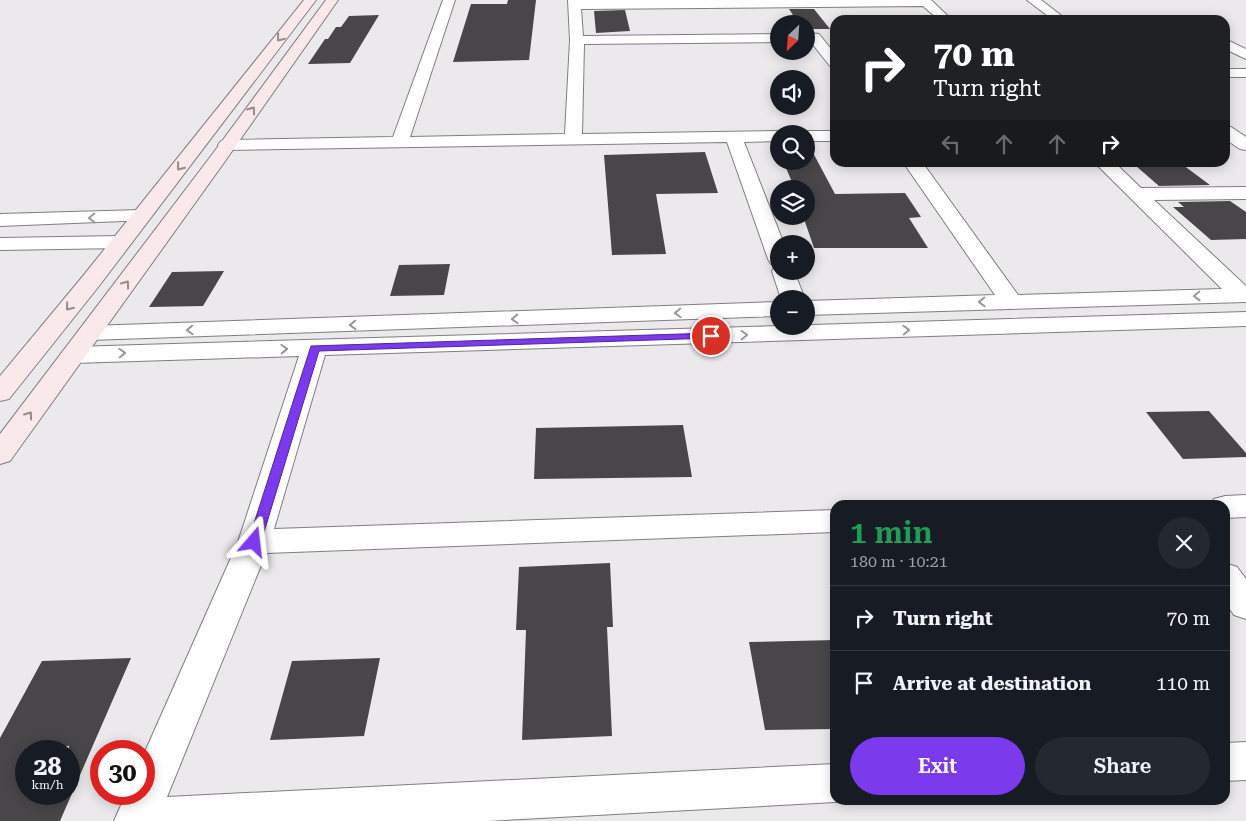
<!DOCTYPE html>
<meta charset="utf-8">
<style>
body{margin:0;font-family:"Roboto Serif",serif;background:#242831;color:#f1f3f6;height:100vh;display:flex;flex-direction:column;font-size:19px;white-space:nowrap}
*{box-sizing:border-box;margin:0}
p{font-size:16px;color:#9ea1a6}
.icon{flex:none;width:28px;height:28px;fill:none;stroke:currentColor;stroke-width:2;stroke-linecap:round;stroke-linejoin:round}
.map{position:relative;flex:1;overflow:hidden}
.details{position:absolute;left:830px;top:500px;width:400px;height:305px;display:flex;flex-direction:column;background:#171b24;border-radius:15px;box-shadow:0 2px 12px #0003}
.details>*{flex:none}
.hud{position:absolute;left:830px;top:15px;width:400px;height:152px;border-radius:15px;box-shadow:0 2px 12px #0003;background:#202124;color:#fff;overflow:hidden}
.needle{width:32px;rotate:205deg}
.fabs{position:absolute;left:770px;top:15px;display:grid;gap:10px}
.fabs a{display:grid;place-items:center;width:45px;height:45px;border-radius:50%;background:#171b24;box-shadow:0 2px 12px #0003;font-size:25px}
.speed{position:absolute;left:15px;top:740px;display:flex;gap:10px;font-size:25px;font-weight:700;text-align:center}
.speed>*{display:grid;place-content:center;width:65px;height:65px;border-radius:50%;background:#171b24;box-shadow:0 2px 12px #0003;line-height:1}
.speed small{font-size:12px;font-weight:400}
.speed .limit{border:8px solid #d22;background:#fff;color:#111}
.pin{position:absolute;display:grid;place-items:center;width:42px;height:42px;color:#fff;margin:-21px;border:2px solid #fff;border-radius:50%;box-shadow:0 1px 5px #0007}
.me{position:absolute;width:55px;margin:-28px;rotate:17deg;stroke-linejoin:round;filter:drop-shadow(0 0 4px #0008)}
.turn{display:flex;align-items:center;gap:18px;height:105px;padding:0 20px;font-size:22px}
.turn .icon{width:65px;height:65px;stroke-width:2.5}
.turn b{display:block;font-size:35px;line-height:42px}
.lanes{display:flex;align-items:center;height:48px;padding:0 20px;background:#0003;justify-content:center;gap:25px;direction:ltr}
.lanes .off{opacity:.35}
.round{display:grid;place-items:center;flex:none;width:52px;height:52px;border-radius:26px;background:#242831}
.overview{display:flex;align-items:center;justify-content:space-between;height:85px;padding:0 20px}
h1{font-size:30px;font-weight:600;line-height:38px;color:#1e9e55}
.button{display:flex;gap:10px;margin-top:auto;padding:10px 20px}
.button a{flex:1;height:58px;border-radius:30px;background:#7c3aed;color:#fff;font-size:20px;font-weight:600;line-height:58px;text-align:center}
.button a+a{background:#242831;color:#f1f3f6}
ul{padding:0;list-style:none}
li{display:flex;align-items:center;gap:15px;height:65px;padding:0 20px;border-top:1px solid #363941}
li div{flex:1}
li b{display:block;font-size:19px}
li em{font-style:normal}
.map>svg:first-child{display:block}
</style>
<div class="map">
<svg width="1246" height="821" viewBox="0 0 1246 821">
<rect width="100%" height="100%" fill="#ece9ed"/>
<path fill="#494649" fill-rule="evenodd" d="M508,0H536L529,60L453,62L471,4H507Z
M789,9H814L830,29H806V24H799Z
M625,10L630,31L596,33L594,11Z
M379,15L350,63L308,64L325,39H328L336,27H341L349,16Z
M806,149H811L835,194L905,193L921,217L909,218L928,248H814L803,216H807L806,189H795L783,161H806Z
M705,152L718,193L656,194L666,254L612,255L604,155Z
M1183,165L1210,185L1159,186L1136,166Z
M1230,201L1246,212V239L1211,240L1173,207H1184L1178,202Z
M450,264L444,295L390,296L399,265Z
M224,271L203,306L149,307L172,272Z
M1209,411L1246,453V457L1183,459L1146,412Z
M683,425L692,477L534,479L536,428Z
M610,563L613,627H607L612,736L522,740L526,630H516L519,567Z
M835,640V729L765,730L749,642Z
M131,658L60,821H0V738L42,661ZM69,746V794H26V748Z
M380,658L364,736L270,740L292,661Z"/>
<g fill="none" stroke-linecap="round" stroke-linejoin="round">
<g stroke="#807d81" stroke-width="2">
<path id="street" d="M443,0H455L410,137L565,134L570,40L568,0H931L952,20H939L923,6L581,9L583,36L779,34V42L584,44L582,134L779,131L785,132L786,134H779V141L744,142L784,244H779V271H794L805,299H781L772,271L775,266L779,265L771,264L768,259L727,142L227,150L221,149L218,145L221,141L227,140L393,137Z
M1027,0H1041L1067,20H1053Z
M806,33L819,34L835,54V67L830,66L810,41H806Z
M1225,39L1246,49V59L1225,49Z
M1225,69H1246V77H1225Z
M1225,126L1231,127L1246,137V150L1240,149L1225,139Z
M806,131H835V141H806V134H799Z
M903,162H922L1018,295L1222,289L1094,162H1114L1141,188L1246,187V199L1154,200L1246,286V302L806,315V301L995,295Z
M141,210L148,212L151,216L148,220L0,226V214Z
M121,236L128,238L132,242L128,246L121,248L0,250V238Z
M779,302V316L90,340L81,338L78,333L81,328L90,326Z
M1246,312V326L325,355L274,529L835,510V532L266,553L167,797L835,764V800H841L835,802L487,821H114L126,794H144V754L238,542L299,356L73,363L64,360L60,355L64,350L73,347Z
M1246,495V517L1225,518V505H1211L1214,499L1225,496Z
M1225,563L1237,567L1246,579V619L1234,615L1225,602Z
M1246,742V780L1225,781V743Z"/>
</g>
<g stroke="#807d81" stroke-width="2">
<path id="secondary" d="M304,0H316L99,286L9,399L0,401V376L83,276Z
M326,0H338L223,164L10,461L0,464V434L211,156Z"/>
</g>
<use href="#street" fill="#fff" fill-rule="evenodd"/>
<use href="#secondary" fill="#fae9eb" fill-rule="evenodd"/>
</g>
<defs><path id="oneway-chevron" d="M-2-3.5L2.5 0L-2 3.5" fill="none" stroke-width="1.6" stroke-linecap="round" stroke-linejoin="round" transform="scale(1.25)"/></defs>
<g stroke="#968c8e">
<use href="#oneway-chevron" transform="translate(280 38) rotate(128)"/>
<use href="#oneway-chevron" transform="translate(252 110) rotate(-54)"/>
<use href="#oneway-chevron" transform="translate(180 167) rotate(128)"/>
<use href="#oneway-chevron" transform="translate(126 284) rotate(-54)"/>
<use href="#oneway-chevron" transform="translate(69 307) rotate(129)"/>
<use href="#oneway-chevron" transform="translate(29 415) rotate(-54)"/>
</g>
<g stroke="#999899">
<use href="#oneway-chevron" transform="translate(92 218) rotate(179)"/>
<use href="#oneway-chevron" transform="translate(1197 296) rotate(179)"/>
<use href="#oneway-chevron" transform="translate(982 302) rotate(178)"/>
<use href="#oneway-chevron" transform="translate(678 313) rotate(178)"/>
<use href="#oneway-chevron" transform="translate(515 319) rotate(178)"/>
<use href="#oneway-chevron" transform="translate(353 325) rotate(178)"/>
<use href="#oneway-chevron" transform="translate(190 330) rotate(178)"/>
<use href="#oneway-chevron" transform="translate(906 330) rotate(-2)"/>
<use href="#oneway-chevron" transform="translate(744 335) rotate(-2)"/>
<use href="#oneway-chevron" transform="translate(284 349) rotate(-2)"/>
<use href="#oneway-chevron" transform="translate(122 353) rotate(-2)"/>
</g>
<path fill="#7c3aed" stroke="#51269a" d="M711,333L716,336L714,338L319,351L261,542L259,546H249L248,542L311,346Z"/>
</svg>
<div class="fabs">
<a><svg class="needle" viewBox="-14 -14 28 28"><path d="M0-13l5 13h-10z" fill="#e53935"/><path d="M0 13l5-13h-10z" fill="#9ea1a6"/></svg></a>
<a><svg class="icon" aria-label="sound" viewBox="0 0 24 24"><path d="M4 9h4l5-4v14l-5-4H4zM17 9q2 3 0 6"/></svg></a>
<a><svg class="icon" aria-label="search" viewBox="0 0 24 24"><circle cx="10" cy="10" r="6"/><path d="M15 15l6 6"/></svg></a>
<a><svg class="icon" aria-label="layers" viewBox="0 0 24 24"><path d="M12 4l9 5-9 5-9-5zM3 14l9 5 9-5"/></svg></a>
<a>+</a>
<a>−</a>
</div>
<div class="speed"><div>28<small>km/h</small></div><div class="limit">30</div></div>
<div class="pin" style="left:711px;top:336px;background:#d93025"><svg class="icon" aria-label="arrive" viewBox="0 0 24 24"><path d="M6 21V4h12l-3 4 3 4H6"/></svg></div>
<svg class="me" style="left:254px;top:542px" viewBox="-20 -20 40 40"><path d="M0-17L14 15 0 8-14 15z" fill="#7c3aed" stroke="#fff" stroke-width="4"/></svg>
<div class="hud">
<div class="turn"><svg class="icon" aria-label="right" viewBox="0 0 24 24"><path d="M7 20v-9h11M14 6l5 5-5 5"/></svg><div><b>70 m</b>Turn right</div></div>
<div class="lanes"><svg class="icon off" aria-label="left" viewBox="0 0 24 24"><path d="M17 20v-9H6M10 6l-5 5 5 5"/></svg><svg class="icon off" aria-label="ahead" viewBox="0 0 24 24"><path d="M12 20V5M6 11l6-6 6 6"/></svg><svg class="icon off" aria-label="ahead" viewBox="0 0 24 24"><path d="M12 20V5M6 11l6-6 6 6"/></svg><svg class="icon" aria-label="right" viewBox="0 0 24 24"><path d="M7 20v-9h11M14 6l5 5-5 5"/></svg></div>
</div>
<section class="details">
<div class="overview"><div><h1>1 min</h1><p>180 m · 10:21</p></div><a class="round"><svg class="icon" aria-label="close" viewBox="0 0 24 24"><path d="M6 6l12 12M18 6L6 18"/></svg></a></div>
<ul>
<li><svg class="icon" aria-label="right" viewBox="0 0 24 24"><path d="M7 20v-9h11M14 6l5 5-5 5"/></svg><div><b>Turn right</b></div><em>70 m</em></li>
<li><svg class="icon" aria-label="arrive" viewBox="0 0 24 24"><path d="M6 21V4h12l-3 4 3 4H6"/></svg><div><b>Arrive at destination</b></div><em>110 m</em></li>
</ul>
<div class="button"><a>Exit</a><a>Share</a></div>
</section>
</div>
